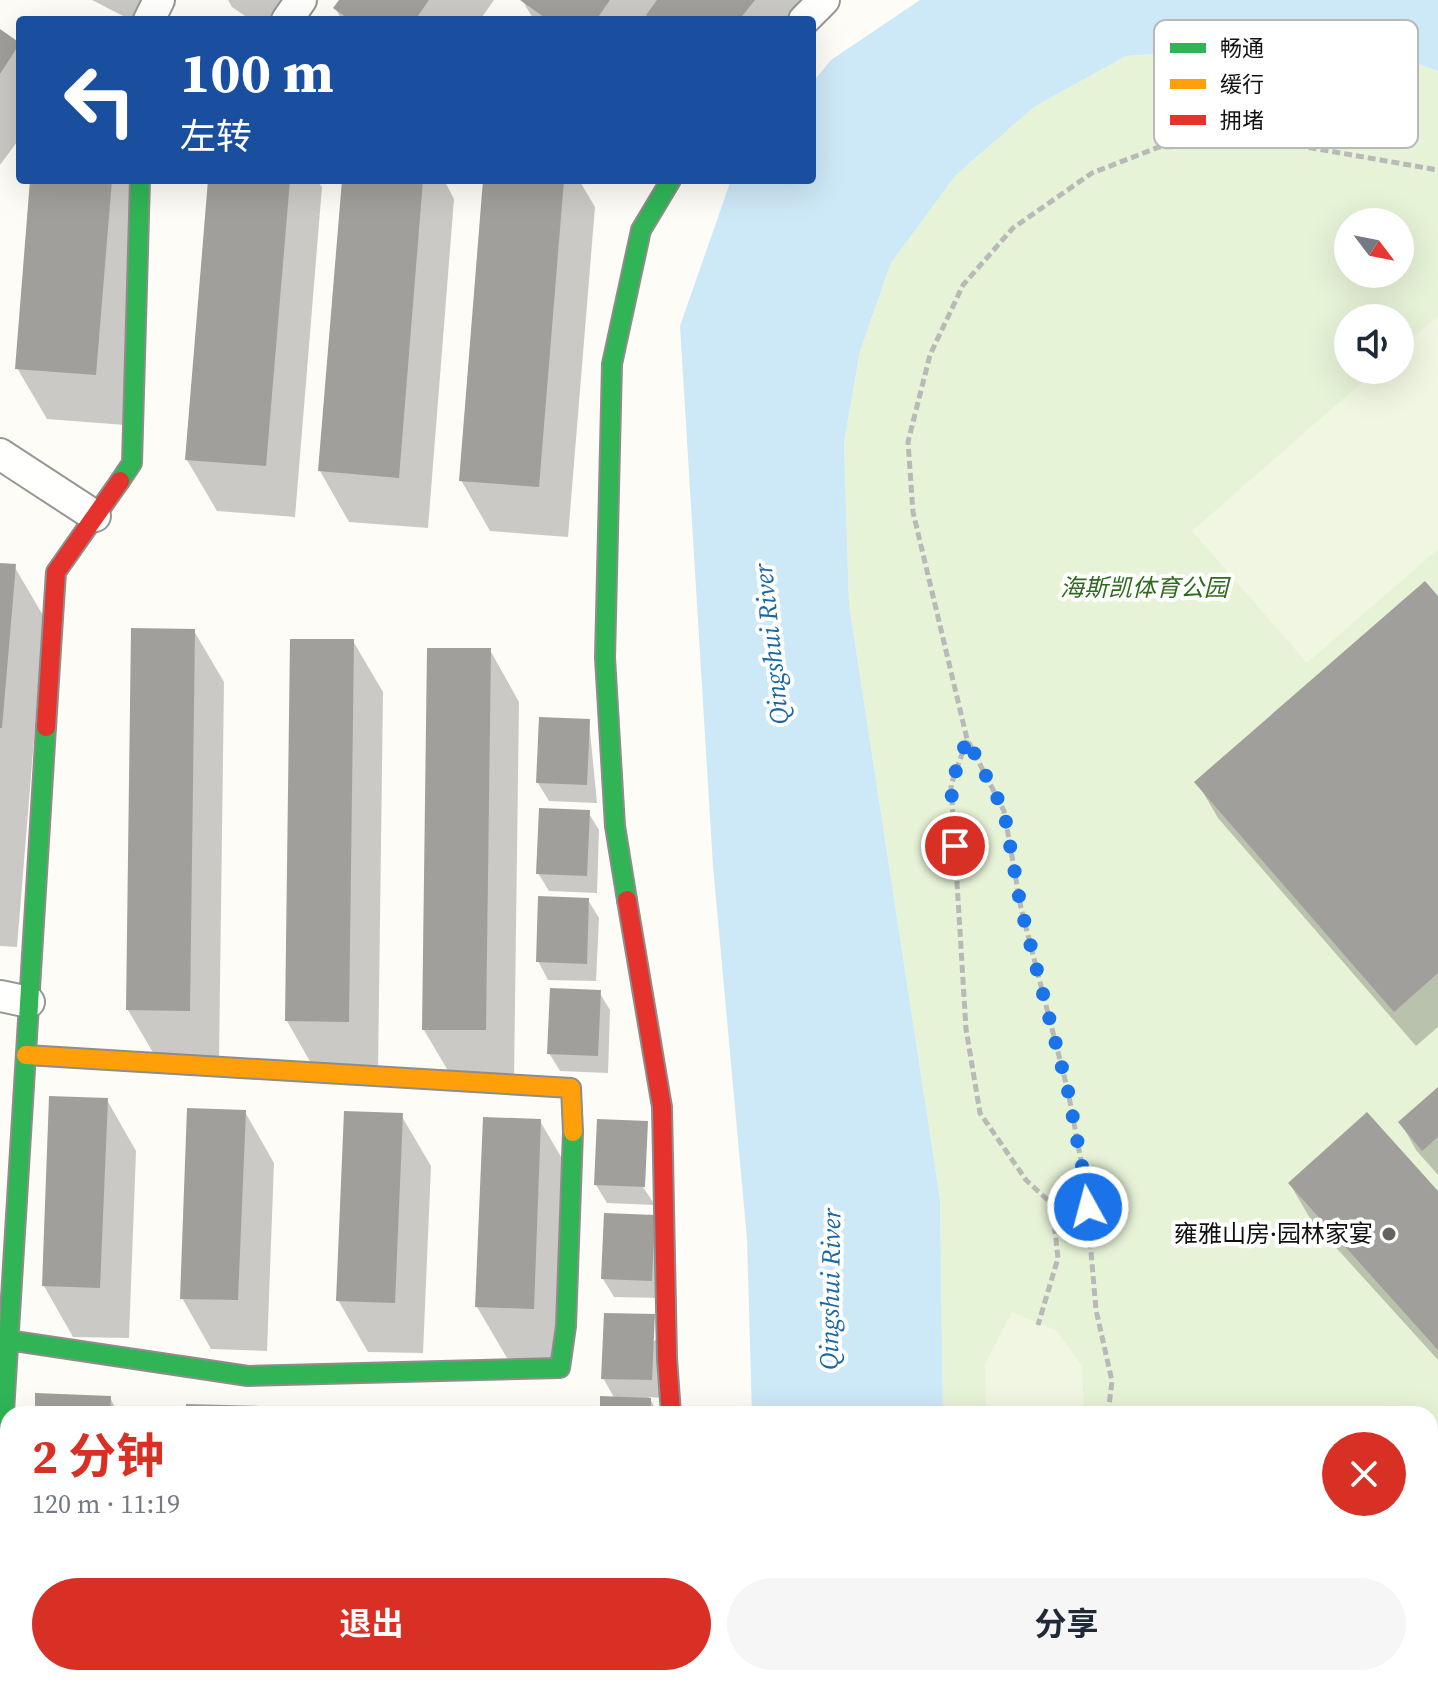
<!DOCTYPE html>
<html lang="zh">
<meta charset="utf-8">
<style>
body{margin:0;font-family:"Source Serif 4","Noto Sans SC",serif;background:#f6f6f7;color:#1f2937;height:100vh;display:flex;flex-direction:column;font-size:30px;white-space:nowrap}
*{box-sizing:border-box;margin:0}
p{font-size:26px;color:#747a83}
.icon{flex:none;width:44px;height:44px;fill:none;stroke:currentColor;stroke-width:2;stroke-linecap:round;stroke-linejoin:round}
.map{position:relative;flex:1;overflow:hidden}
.drawer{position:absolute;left:0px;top:1406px;width:1438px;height:280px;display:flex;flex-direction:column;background:#fff;border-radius:24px 24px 0 0;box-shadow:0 8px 32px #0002}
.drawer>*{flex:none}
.banner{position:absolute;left:16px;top:16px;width:800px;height:168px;border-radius:8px;box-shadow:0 8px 32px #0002;background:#1a4fa0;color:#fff;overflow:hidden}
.needle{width:52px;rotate:122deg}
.fabs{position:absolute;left:1334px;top:208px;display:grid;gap:16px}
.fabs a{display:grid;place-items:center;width:80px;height:80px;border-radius:50%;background:#fff;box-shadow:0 8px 32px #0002;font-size:40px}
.pin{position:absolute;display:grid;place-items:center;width:68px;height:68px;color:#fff;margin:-34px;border:4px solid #fff;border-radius:50%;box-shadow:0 2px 8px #0007}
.me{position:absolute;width:88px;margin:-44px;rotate:353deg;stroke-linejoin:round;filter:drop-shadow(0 0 6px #0008)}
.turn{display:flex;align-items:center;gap:28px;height:168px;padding:0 32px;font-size:36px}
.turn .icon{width:104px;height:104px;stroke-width:2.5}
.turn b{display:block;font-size:56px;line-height:68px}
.round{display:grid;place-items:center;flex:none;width:84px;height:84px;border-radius:42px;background:#f6f6f7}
.overview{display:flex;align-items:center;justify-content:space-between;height:136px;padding:0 32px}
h1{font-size:48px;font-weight:700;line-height:60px;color:#d93025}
.primary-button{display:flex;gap:16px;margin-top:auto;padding:16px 32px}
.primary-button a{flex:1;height:92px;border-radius:48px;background:#d93025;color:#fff;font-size:32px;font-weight:700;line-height:92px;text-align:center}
.primary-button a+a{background:#f6f6f7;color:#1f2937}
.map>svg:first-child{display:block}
</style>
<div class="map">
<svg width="1438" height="1686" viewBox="0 0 1438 1686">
<rect width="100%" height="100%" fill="#fdfcf7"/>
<path fill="#e7f3d7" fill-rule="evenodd" d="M1253,47L1410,61L1438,71V1686H1045L1032,1678H1430V1414H943L940,1199L849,604L844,443L860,351L891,263L956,175L1034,107L1126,56ZM1348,222H1400V274H1348ZM1348,318H1400V370H1348Z"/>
<path fill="#f0f6e1" d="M1438,316V549L1307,663L1192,531L1376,370H1400V349Z
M1012,1312L1056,1330L1082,1366L1084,1414H986L985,1364Z"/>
<path fill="#cde8f7" d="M920,0H1438V71L1410,61L1253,47L1126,56L1034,107L956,175L891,263L860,351L844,443L849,604L940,1199L943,1414H752L747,1239L713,866L680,326L731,180H812V83L831,60Z
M774,1678H1032L1045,1686H777Z"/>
<path fill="#0003" d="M92,0H150L139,20H131Z
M228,0H309L295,20H251L232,7Z
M341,0H494L480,20H342L335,8Z
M522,0H815L808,20H534Z
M0,31L20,46V138L0,165Z
M32,180H145L125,425L47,419L17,368Z
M210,180H317L322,187L295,517L217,511L187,460Z
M344,180H444L454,199L428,528L349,522L320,471Z
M485,180H579L595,207L568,537L490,531L461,480Z
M0,565L14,566L44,617L17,947L0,946Z
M1438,599V1027L1416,1046L1218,818L1197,782Z
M194,631L224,682L219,1061H158L128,1010Z
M353,641L383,692L378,1073L316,1072L287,1021Z
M490,650L519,702L514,1081H454L424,1030Z
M589,721L597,803L549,801L538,783Z
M588,812L599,830L597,893L549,891L538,873Z
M588,900L599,918L596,981L548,980L538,961Z
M599,992L610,1010L608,1073L560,1071L549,1053Z
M1438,1090V1175L1416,1150L1401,1123Z
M107,1100L136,1151L129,1338L73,1337L44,1286Z
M245,1112L274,1163L267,1351L211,1349L182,1298Z
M401,1115L431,1166L423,1353L368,1352L338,1300Z
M540,1121L570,1172L562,1360L507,1358L477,1307Z
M599,1121L655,1205L607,1203L596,1185Z
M1290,1184L1438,1194V1360L1311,1220Z
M654,1217L662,1298L614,1297L603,1279Z
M664,1334L662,1398L649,1397L658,1414H602L615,1399L603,1378Z
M110,1398L119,1414H37Z
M26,1678H130L129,1686H25Z
M177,1678H281V1686H177Z
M325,1678H429L428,1686H324Z
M473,1678H577V1686H473Z"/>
<path fill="#a19f9c" d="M339,0H429L415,20H350L333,8Z
M520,0H610L596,20H548Z
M657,0H755L739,20H652L646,15Z
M0,29L20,43L0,74Z
M30,180H112L96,375L15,369Z
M208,180H290L266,466L185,460Z
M342,180H423L399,478L318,471Z
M483,180H564L539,487L459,481Z
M0,563L16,564L2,728H0Z
M1425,581L1438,596V973L1394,1012L1194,782Z
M131,628L195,629L190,1011L126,1010Z
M290,639H354L349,1022L285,1021Z
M427,648H491L486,1030H422Z
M539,717L590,719L587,785L536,783Z
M539,808L590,810L587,876L536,874Z
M538,896L589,898L587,964L536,962Z
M550,988L601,990L598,1056L547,1054Z
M1438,1087V1137L1422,1151L1398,1122Z
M49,1096L108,1098L100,1288L42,1286Z
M187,1108L246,1110L238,1300L180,1299Z
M344,1111L403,1113L395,1303L336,1301Z
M1367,1112L1438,1191V1350L1288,1183Z
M483,1117L541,1119L534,1309L475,1307Z
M597,1119L648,1121L645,1187L594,1185Z
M604,1213L655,1215L652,1281L601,1279Z
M604,1313L655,1314L652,1380L601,1379Z
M35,1393L111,1396L110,1414H35Z
M600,1396L651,1398V1414H600Z
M186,1404L261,1406V1414H186Z
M334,1410L382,1411V1414H334Z
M24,1678H99V1686H23Z
M175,1678H250V1686H175Z
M322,1678H398V1686H322Z
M471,1678H546V1686H471Z"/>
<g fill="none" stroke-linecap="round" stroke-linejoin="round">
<g stroke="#979795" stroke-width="34">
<path id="street" d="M149,20L159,0
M287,20L301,0
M804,20L824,0
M0,454L95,516
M0,996L29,1002
M691,1678L692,1686"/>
</g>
<g stroke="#8e8d8b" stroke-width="22">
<path id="fast" d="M120,481L132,463L140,180
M627,900L615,826L605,658L612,364L641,230L671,180
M0,1339L248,1376L560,1368L566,1326L573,1132
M0,1477L46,727"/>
</g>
<g stroke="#8e8d8b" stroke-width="22">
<path id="slow" d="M26,1055L571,1088L573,1132"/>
</g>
<g stroke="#8e8d8b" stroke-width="22">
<path id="jam" d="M46,727L56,572L120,481
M627,900L662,1107L667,1358L671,1414"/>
</g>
<path stroke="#b9b9b8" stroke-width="5" stroke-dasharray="8 4" stroke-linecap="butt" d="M967,740L951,785L966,1029L980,1113L1026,1180L1052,1204L1058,1258L1038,1325
M1108,1414L1112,1381L1096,1310L1085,1182L1068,1091L1021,908L1004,811L967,739L913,512L908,442L930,355L963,285L1013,228L1092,173L1159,147L1289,144L1438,170
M1430,1669L1438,1674
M1332,1678L1348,1686"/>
<use href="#street" stroke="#fffffe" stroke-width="30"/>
<use href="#fast" stroke="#30b455" stroke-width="18"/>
<use href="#slow" stroke="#ff9f0a" stroke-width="18"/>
<use href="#jam" stroke="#e5322d" stroke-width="18"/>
</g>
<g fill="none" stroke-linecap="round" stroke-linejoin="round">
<path stroke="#1a73e8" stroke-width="14" stroke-dasharray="0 25.2" d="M955,846L951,785L967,739L1004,811L1021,908L1068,1091L1085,1182L1088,1207"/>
</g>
<circle fill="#646362" stroke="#fff" stroke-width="3" cx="1389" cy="1234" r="8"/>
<g text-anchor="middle" stroke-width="8" stroke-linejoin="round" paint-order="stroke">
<g font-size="24" font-style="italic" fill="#2f6b1f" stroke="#fff">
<text x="1144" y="596">海斯凯体育公园</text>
</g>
<g font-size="24" fill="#111" stroke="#fff" text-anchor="end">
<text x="1373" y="1242">雍雅山房·园林家宴</text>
</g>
<g font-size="26" font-style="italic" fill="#1768a6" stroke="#fff">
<text transform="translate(771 644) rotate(-96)" y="9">Qingshui River</text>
<text transform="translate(830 1289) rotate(-89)" y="9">Qingshui River</text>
</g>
</g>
<rect x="1154" y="20" width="264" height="128" rx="12" fill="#fff" stroke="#b8b8b8" stroke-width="2"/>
<rect x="1170" y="43" width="36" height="10" fill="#30b455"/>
<rect x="1170" y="79" width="36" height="10" fill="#ff9f0a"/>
<rect x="1170" y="115" width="36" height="10" fill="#e5322d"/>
<g font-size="22" fill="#111">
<text x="1220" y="56">畅通</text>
<text x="1220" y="92">缓行</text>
<text x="1220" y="128">拥堵</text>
</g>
</svg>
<div class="fabs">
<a><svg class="needle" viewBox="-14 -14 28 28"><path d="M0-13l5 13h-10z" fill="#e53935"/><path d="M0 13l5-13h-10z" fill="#747a83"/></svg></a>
<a><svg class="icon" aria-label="sound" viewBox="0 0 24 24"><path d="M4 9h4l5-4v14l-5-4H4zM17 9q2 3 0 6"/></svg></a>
</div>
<div class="pin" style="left:955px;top:846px;background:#d93025"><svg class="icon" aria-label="arrive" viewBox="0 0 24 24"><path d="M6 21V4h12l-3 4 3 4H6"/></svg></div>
<svg class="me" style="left:1088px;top:1207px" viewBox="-20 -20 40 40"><circle r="17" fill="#1a73e8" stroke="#fff" stroke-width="3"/><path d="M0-11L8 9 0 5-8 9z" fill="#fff"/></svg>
<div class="banner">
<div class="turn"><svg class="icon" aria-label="left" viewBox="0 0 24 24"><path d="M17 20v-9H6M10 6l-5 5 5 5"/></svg><div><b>100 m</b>左转</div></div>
</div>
<section class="drawer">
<div class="overview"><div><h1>2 分钟</h1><p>120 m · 11:19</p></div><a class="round" style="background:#d93025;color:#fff"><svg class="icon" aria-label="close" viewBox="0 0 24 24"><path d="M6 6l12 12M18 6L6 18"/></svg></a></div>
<div class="primary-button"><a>退出</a><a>分享</a></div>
</section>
</div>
